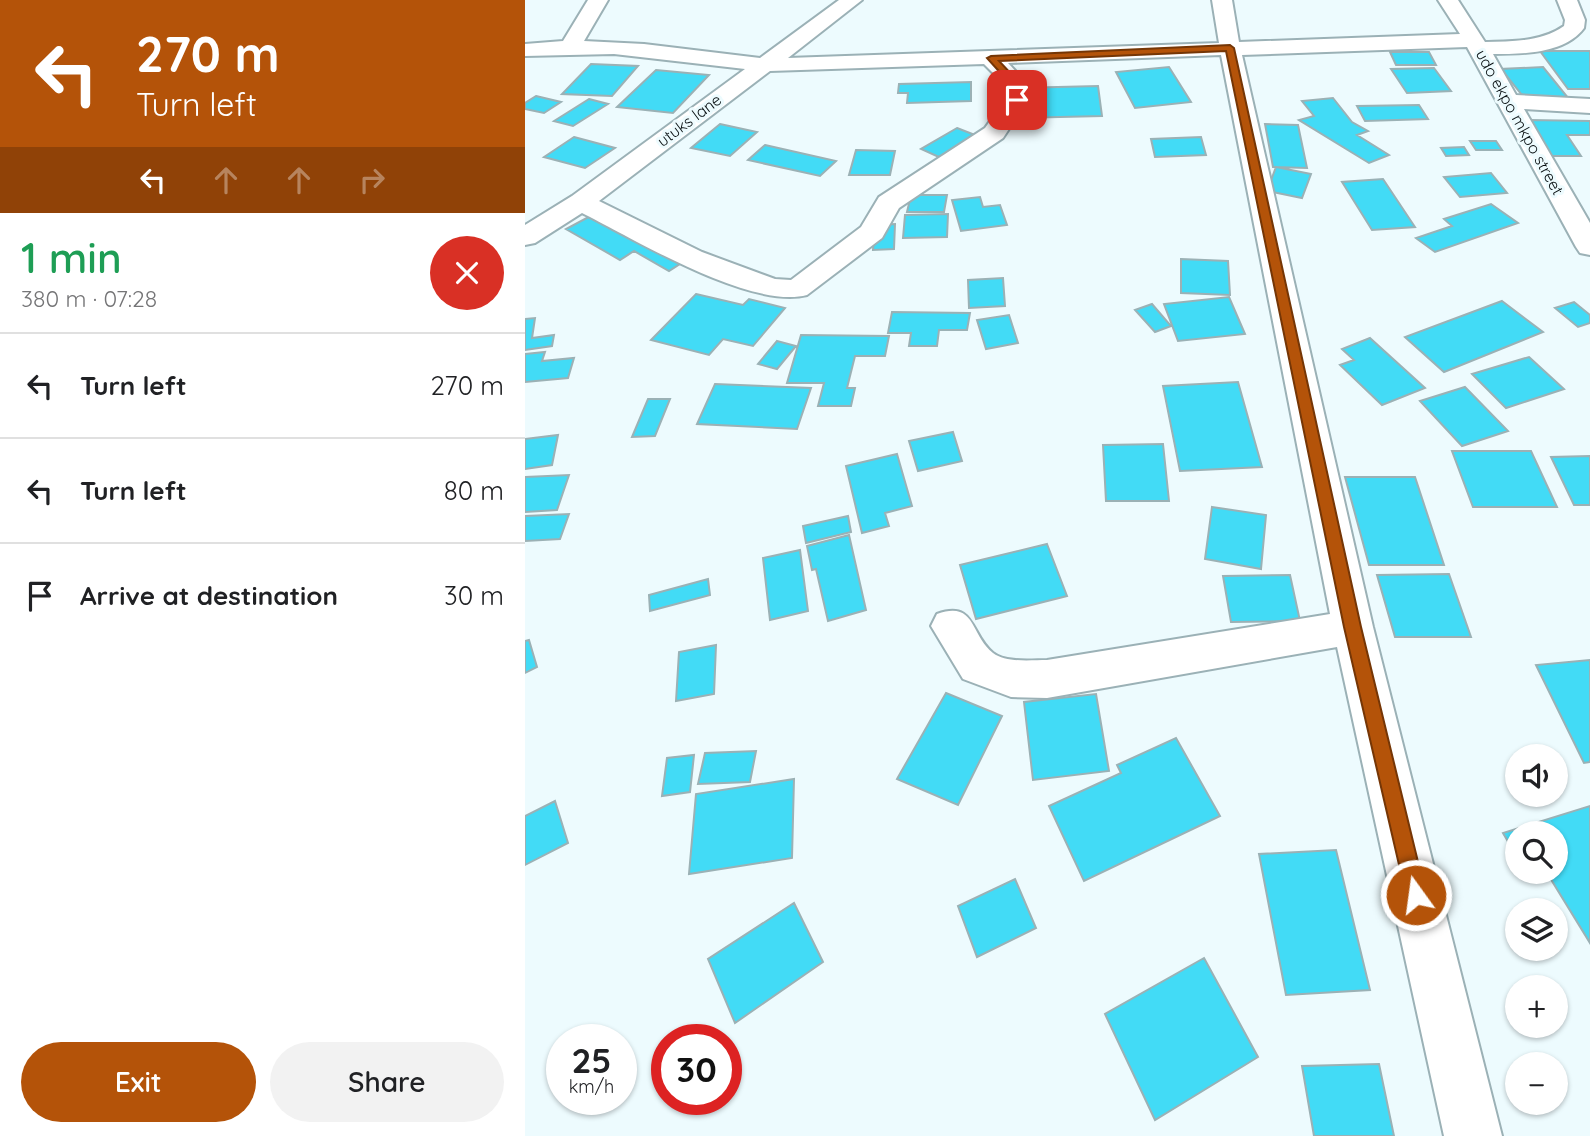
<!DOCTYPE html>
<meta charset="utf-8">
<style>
body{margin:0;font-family:Quicksand,sans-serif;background:#f2f2f2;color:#202124;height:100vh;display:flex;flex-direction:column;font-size:26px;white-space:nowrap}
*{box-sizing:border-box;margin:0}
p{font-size:23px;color:#757577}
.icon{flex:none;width:38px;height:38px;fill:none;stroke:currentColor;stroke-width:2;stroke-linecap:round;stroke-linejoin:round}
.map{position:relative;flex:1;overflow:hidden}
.drawer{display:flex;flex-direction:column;background:#fff;width:525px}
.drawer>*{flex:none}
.banner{background:#b45309;color:#fff;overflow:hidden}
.fabs{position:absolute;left:980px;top:744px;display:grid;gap:14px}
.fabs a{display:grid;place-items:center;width:63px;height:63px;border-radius:50%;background:#fff;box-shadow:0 2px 5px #0004;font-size:35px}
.speed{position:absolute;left:21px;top:1024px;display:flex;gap:14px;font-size:35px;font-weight:700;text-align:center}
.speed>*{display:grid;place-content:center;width:91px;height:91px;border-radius:50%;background:#fff;box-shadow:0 2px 5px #0004;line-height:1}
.speed small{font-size:18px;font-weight:400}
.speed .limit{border:10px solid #d22;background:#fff;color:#111}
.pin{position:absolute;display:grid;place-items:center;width:60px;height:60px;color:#fff;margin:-30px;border-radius:14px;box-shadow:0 4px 10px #0006}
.me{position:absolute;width:77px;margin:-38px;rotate:346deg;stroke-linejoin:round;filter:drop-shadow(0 0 5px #0008)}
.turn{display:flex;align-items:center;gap:24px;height:147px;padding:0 21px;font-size:32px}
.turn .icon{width:91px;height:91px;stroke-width:2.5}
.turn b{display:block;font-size:49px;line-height:60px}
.lanes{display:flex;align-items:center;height:66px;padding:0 21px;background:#0003;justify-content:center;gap:35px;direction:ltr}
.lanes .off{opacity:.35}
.round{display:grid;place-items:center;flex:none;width:74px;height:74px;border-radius:37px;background:#f2f2f2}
.overview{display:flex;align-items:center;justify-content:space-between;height:119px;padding:0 21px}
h1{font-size:42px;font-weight:600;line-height:52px;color:#1e9e55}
.action{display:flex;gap:14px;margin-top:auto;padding:14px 21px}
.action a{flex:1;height:80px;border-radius:42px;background:#b45309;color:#fff;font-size:28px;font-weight:600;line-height:80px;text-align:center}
.action a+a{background:#f2f2f2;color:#202124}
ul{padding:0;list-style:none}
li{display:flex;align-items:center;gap:21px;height:105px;padding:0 21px;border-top:2px solid #e0e0e0}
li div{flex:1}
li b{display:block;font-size:26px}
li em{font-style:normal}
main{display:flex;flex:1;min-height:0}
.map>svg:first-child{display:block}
</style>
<main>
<section class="drawer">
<div class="banner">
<div class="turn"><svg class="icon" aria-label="left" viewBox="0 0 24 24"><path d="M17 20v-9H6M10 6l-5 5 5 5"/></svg><div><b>270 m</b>Turn left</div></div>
<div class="lanes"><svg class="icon" aria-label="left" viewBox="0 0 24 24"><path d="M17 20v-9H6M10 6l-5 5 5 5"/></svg><svg class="icon off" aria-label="ahead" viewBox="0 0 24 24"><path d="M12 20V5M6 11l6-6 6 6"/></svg><svg class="icon off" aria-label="ahead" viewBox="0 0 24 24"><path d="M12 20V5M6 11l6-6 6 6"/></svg><svg class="icon off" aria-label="right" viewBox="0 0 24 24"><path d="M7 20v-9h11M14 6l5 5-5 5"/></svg></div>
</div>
<div class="overview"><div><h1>1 min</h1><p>380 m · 07:28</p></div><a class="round" style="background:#d93025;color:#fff"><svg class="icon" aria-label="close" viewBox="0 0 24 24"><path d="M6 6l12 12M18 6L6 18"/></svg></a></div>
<ul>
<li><svg class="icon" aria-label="left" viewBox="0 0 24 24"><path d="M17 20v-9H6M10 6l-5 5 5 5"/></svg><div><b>Turn left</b></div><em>270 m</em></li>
<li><svg class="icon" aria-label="left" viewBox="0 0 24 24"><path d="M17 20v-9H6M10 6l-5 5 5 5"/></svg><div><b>Turn left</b></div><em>80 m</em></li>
<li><svg class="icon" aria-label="arrive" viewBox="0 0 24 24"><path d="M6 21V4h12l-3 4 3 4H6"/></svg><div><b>Arrive at destination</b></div><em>30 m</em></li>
</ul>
<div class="action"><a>Exit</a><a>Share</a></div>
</section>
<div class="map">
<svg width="1065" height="1136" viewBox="0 0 1065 1136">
<rect width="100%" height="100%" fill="#edfbfe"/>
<path fill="#42dbf6" stroke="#9bb1b5" stroke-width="2" d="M1015,51H1065V89H1043Z
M865,52H904L911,65H871Z
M66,64L113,66L87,96L37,94Z
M644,67L666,102L610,108L591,72Z
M1018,67L1044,99L1001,100L976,69Z
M909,68L926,91L882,93L866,69Z
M131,70L184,75L148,113L92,107Z
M446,82V101L382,103L383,93H373L374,84Z
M573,86L577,116L493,118L492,88Z
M11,96L36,102L19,113L0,109V103Z
M808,98L827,122L843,131L832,135L864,155L844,163L774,120L789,116L777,101Z
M64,99L83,104L48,126L29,121Z
M894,105L903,119L840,121L832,106Z
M1005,120L1065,121V135H1042L1056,156H1026Z
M195,124L232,132L205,156L166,148Z
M740,124L773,125L782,168L748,167Z
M432,128L450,135L414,157L396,149Z
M49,137L90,148L60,168L19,157Z
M676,137L681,155L630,157L626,139Z
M945,141H971L977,150H951Z
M240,145L311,161L295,176L223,160Z
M939,147L944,155L921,156L916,148Z
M331,150L370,151L365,175H324Z
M751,167L786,174L777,198L742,191Z
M966,173L982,193L935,197L919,177Z
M858,179L890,227L847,230L817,182Z
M386,195H422L419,212H382Z
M455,197L458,207L475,205L482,225L436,231L427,200Z
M966,204L993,223L910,252L891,238L927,226L919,219Z
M73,212L161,260L144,271L109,251L95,260L41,229Z
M423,214L422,237L378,238L380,215Z
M370,224L369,249L348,250L350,225Z
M656,259L703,261L705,295L656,293Z
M478,278L480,306L444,308L443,280Z
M171,294L218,305L224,299L260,308L228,346L198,339L184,355L126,340Z
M704,297L720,334L653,341L639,304Z
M977,301L1018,332L919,372L880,337Z
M1049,302L1065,315V323L1053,327L1030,308Z
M627,304L646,326L630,332L610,310Z
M367,312L445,313L442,330H414L412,346H384L386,333H363Z
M484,315L493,343L461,349L452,320Z
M10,318L7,338L29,335L27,346L0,350V319Z
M276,335L364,336L360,356H330L322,388H330L326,406H293L299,383H262Z
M845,338L900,388L857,405L815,365L829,360L817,349Z
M252,341L271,346L252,369L233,364Z
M20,352L17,361L49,358L43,378L0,382V354Z
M1004,357L1039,389L981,408L947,374Z
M713,382L737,467L655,471L638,386Z
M190,384L286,388L272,429L172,424Z
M940,387L983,431L937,446L895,401Z
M123,399H145L130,436L107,437Z
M428,432L437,461L393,471L384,441Z
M33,435L27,465L0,469V439Z
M638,444L644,501H581L578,445Z
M927,451H1006L1032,507H948Z
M372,454L387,506L360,513L364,526L337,533L321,466Z
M1065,456V505H1049L1026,457Z
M44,475L32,510L0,512V477Z
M820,477H890L919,565H844Z
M687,507L741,515L736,569L680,559Z
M44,514L35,539L0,541V516Z
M323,516L326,532L281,543L278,526Z
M324,535L341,610L303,621L291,569L287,570L282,546Z
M522,544L542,596L451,619L435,565Z
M275,550L283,611L245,620L238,558Z
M924,574L946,637H870L852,575Z
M765,575L775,621L706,622L698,576Z
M183,579L185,595L125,611L124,595Z
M4,640L12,667L0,673V641Z
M191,645L189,694L151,701L154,652Z
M1065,660V762L1059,763L1011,665Z
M421,693L477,716L433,805L372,779Z
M571,694L584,771L508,780L499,702Z
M651,738L695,816L559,881L524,806L596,773L592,765Z
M231,751L225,782L173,784L180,753Z
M169,755L165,792L137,796L142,758Z
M269,779L267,858L164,874L171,794Z
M30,801L43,843L0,865V816Z
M1065,806V943L1022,873L1005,878L1001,872H1031V833H992V857L978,833Z
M811,850L845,990L761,995L734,854Z
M490,879L511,928L452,957L433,906Z
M269,903L298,962L210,1023L183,959Z
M679,958L733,1057L630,1120L580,1014Z
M854,1064L869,1136H789L777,1066Z"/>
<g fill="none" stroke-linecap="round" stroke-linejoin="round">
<g stroke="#9bb1b6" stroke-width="4">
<path id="minor" d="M63,0H83L59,41L119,44L235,58L314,0H337L263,58L694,43L687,0H707L714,42L935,34L913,0H933L960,42C988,41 1016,42 1039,26L1040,20L1032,0H1052L1060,20L1059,28C1040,54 997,54 968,54L991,95L1065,99V113L999,109L1065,223V255L1055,253L1051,247L942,47L717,55L848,627L977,1136H919L812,647L522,698L486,697L438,679L406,626L412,614C451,600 445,635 468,653C481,663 506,660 522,660L805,614L696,55L483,63L497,78L503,100L478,138L374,208L357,238L282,295C226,310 109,239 57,213L10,243L0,245V225L47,196L220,69L89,54L0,56V44L38,41ZM459,64L475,80L480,100L460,128L354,197L336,227L266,280L250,279L177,252L74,201L245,71Z"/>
</g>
<use href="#minor" fill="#fff" fill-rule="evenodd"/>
</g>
<path fill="#b45309" stroke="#753606" stroke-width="2" d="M705,45L709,48L836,627L901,895L898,902L891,905L884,902L881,895L819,627L701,51L474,61L490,78L497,100L492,103L488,100L481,79L462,58L466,56Z"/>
<g text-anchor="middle" stroke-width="6" stroke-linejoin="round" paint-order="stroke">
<g font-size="16" fill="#070e10" stroke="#edfbfe">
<text transform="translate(164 120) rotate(-37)" y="6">utuks lane</text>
<text transform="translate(995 122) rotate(61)" y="6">udo ekpo mkpo street</text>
</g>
</g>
</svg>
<div class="fabs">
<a><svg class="icon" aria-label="sound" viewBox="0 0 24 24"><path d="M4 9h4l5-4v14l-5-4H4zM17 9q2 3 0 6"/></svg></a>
<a><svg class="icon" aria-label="search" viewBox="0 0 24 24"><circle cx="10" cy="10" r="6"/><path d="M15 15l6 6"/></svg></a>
<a><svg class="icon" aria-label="layers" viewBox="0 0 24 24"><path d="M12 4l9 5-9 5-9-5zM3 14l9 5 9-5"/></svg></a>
<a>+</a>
<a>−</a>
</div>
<div class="speed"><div>25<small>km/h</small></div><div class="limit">30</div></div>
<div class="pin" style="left:492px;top:100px;background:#d93025"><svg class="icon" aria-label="arrive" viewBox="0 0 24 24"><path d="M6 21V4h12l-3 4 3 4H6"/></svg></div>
<svg class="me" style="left:891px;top:895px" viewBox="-20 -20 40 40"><circle r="17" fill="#b45309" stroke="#fff" stroke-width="3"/><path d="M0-11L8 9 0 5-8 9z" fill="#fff"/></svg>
</div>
</main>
